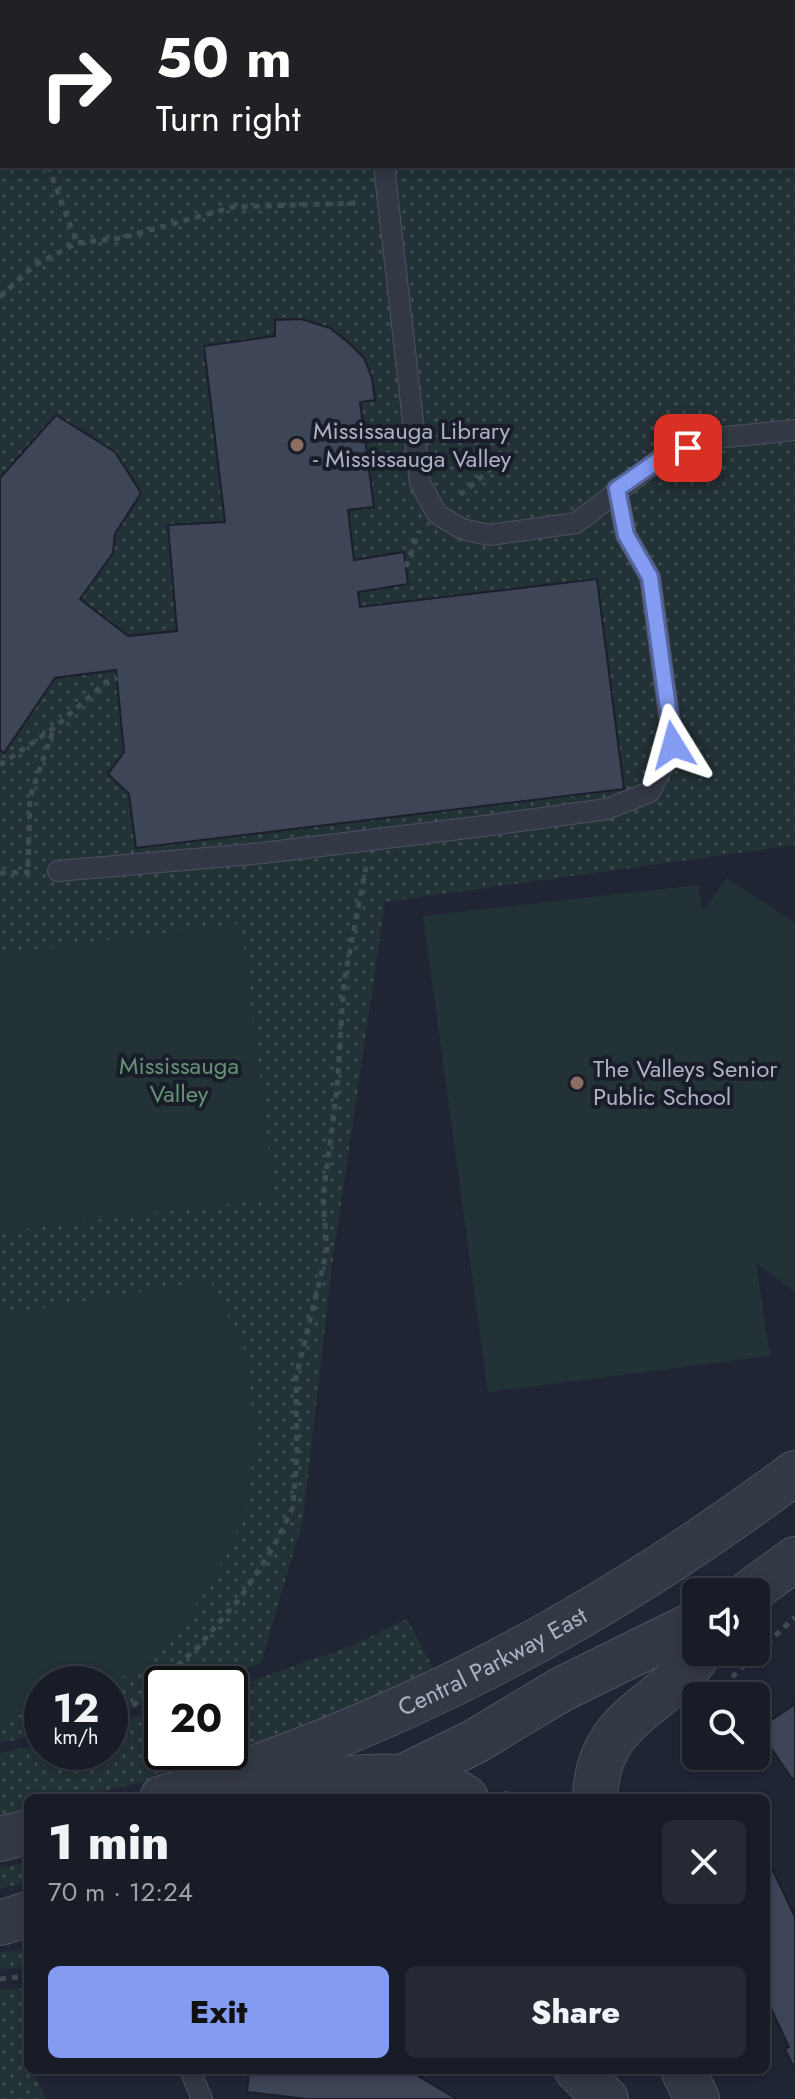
<!DOCTYPE html>
<meta charset="utf-8">
<style>
body{margin:0;font-family:Jost,sans-serif;background:#252933;color:#f1f3f6;height:100vh;display:flex;flex-direction:column;font-size:30px;white-space:nowrap}
*{box-sizing:border-box;margin:0}
p{font-size:26px;color:#9fa1a7}
.icon{flex:none;width:44px;height:44px;fill:none;stroke:currentColor;stroke-width:2;stroke-linecap:round;stroke-linejoin:round}
.map{position:relative;flex:1;overflow:hidden}
.drawer{position:absolute;left:24px;top:1794px;width:746px;height:280px;display:flex;flex-direction:column;background:#181c27;border-radius:12px;box-shadow:0 4px 12px #0003,0 0 0 2px #363a44}
.drawer>*{flex:none}
.guide{position:absolute;left:0px;top:0px;width:796px;height:168px;box-shadow:0 4px 12px #0003,0 0 0 2px #363a44;background:#202124;color:#fff;overflow:hidden}
.buttons{position:absolute;left:682px;top:1578px;display:grid;gap:16px}
.buttons a{display:grid;place-items:center;width:88px;height:88px;border-radius:12px;background:#181c27;box-shadow:0 4px 12px #0003,0 0 0 2px #363a44;font-size:40px}
.speed{position:absolute;left:24px;top:1666px;display:flex;gap:16px;font-size:40px;font-weight:700;text-align:center}
.speed>*{display:grid;place-content:center;width:104px;height:104px;border-radius:50%;background:#181c27;box-shadow:0 4px 12px #0003,0 0 0 2px #363a44;line-height:1}
.speed small{font-size:20px;font-weight:400}
.speed .limit{border:4px solid #111;border-radius:12px;background:#fff;color:#111}
.pin{position:absolute;display:grid;place-items:center;width:68px;height:68px;color:#fff;margin:-34px;border-radius:16px;box-shadow:0 4px 12px #0006}
.me{position:absolute;width:88px;margin:-44px;rotate:352deg;stroke-linejoin:round;filter:drop-shadow(0 0 6px #0008)}
.turn{display:flex;align-items:center;gap:28px;height:168px;padding:0 24px;font-size:36px}
.turn .icon{width:104px;height:104px;stroke-width:2.5}
.turn b{display:block;font-size:56px;line-height:68px}
.round{display:grid;place-items:center;flex:none;width:84px;height:84px;border-radius:12px;background:#252933}
.overview{display:flex;align-items:center;justify-content:space-between;height:136px;padding:0 24px}
h1{font-size:48px;font-weight:800;line-height:60px}
.button{display:flex;gap:16px;margin-top:auto;padding:16px 24px}
.button a{flex:1;height:92px;border-radius:12px;background:#839cf2;color:#111;font-size:32px;font-weight:800;line-height:92px;text-align:center}
.button a+a{background:#252933;color:#f1f3f6}
.map>svg:first-child{display:block}
</style>
<div class="map">
<svg width="795" height="2099" viewBox="0 0 795 2099">
<defs>
<pattern id="grass-dots" width="8" height="8" patternUnits="userSpaceOnUse" patternTransform="scale(2)"><rect width="8" height="8" fill="#233236"/><path d="M2 2h.1M6 6h.1" fill="none" stroke="#404d51" stroke-width="1.8" stroke-linecap="round"/></pattern>
</defs>
<rect width="100%" height="100%" fill="#202534"/>
<path fill="url(#grass-dots)" fill-rule="evenodd" d="M0,0H795V845L385,902L332,1265L303,1519L261,1663L201,1684H162V1698L110,1716V1684H42V1734L0,1743ZM2,2H794V166H2Z
M407,1619L435,1672C314,1722 160,1798 28,1798V1810L0,1815V1753L42,1744V1752H110V1724L162,1710V1752H230V1689L353,1645Z
M28,1862V1882L0,1889V1868Z
M28,1950V1967L0,1969V1952Z
M28,1988V2070H33L46,2099H0V1990Z"/>
<path fill="#233236" d="M727,878L795,923V1292L756,1263L770,1356L488,1392L423,916L698,885L703,911Z
M241,923L275,1198L0,1232V954Z
M210,1280L244,1349L256,1437L244,1517L208,1589L157,1656L110,1685L42,1684V1711L0,1719V1315Z"/>
<path fill="#3e4557" stroke="#1b1f2c" stroke-width="2" d="M82,0H287V2H83Z
M301,319L330,328L349,343L364,358L372,378L375,400L360,402L374,507L348,510L354,560L404,552L408,584L358,592L360,607L597,579L624,789L136,848L129,794L108,774L124,752L116,670L55,678L4,753L0,750V478L56,415L115,452L141,493L115,534L113,553L80,599L128,636L177,631L168,525L225,522L204,346L275,336V320Z
M795,1704V1777L792,1779L758,1729Z
M766,1856L795,1917V2070L785,2049L789,2047L766,1998Z
M249,2070H408L457,2099H307L247,2092Z"/>
<g fill="none" stroke-linecap="round" stroke-linejoin="round">
<g stroke="#4e5260" stroke-width="22">
<path id="service" d="M365,0V2
M2,1V0
M384,166L420,483L437,514L462,529L489,535L576,523L660,459L716,438L795,430
M58,871L263,853L476,827L607,809L650,792L673,745L650,577L626,535L617,489
M190,2070L202,2099"/>
</g>
<g stroke="#4e5260" stroke-width="46">
<g id="tertiary">
<path d="M750,1592L795,1559"/>
<path d="M230,1789C302,1792 404,1754 466,1798"/>
<path id="s1" d="M162,1798C209,1786 254,1768 299,1751C482,1681 639,1589 795,1473"/>
<path d="M359,1798L474,1742L562,1689L696,1623"/>
<path d="M595,1798C598,1714 661,1711 700,1652"/>
<path d="M0,1839L28,1832"/>
<path d="M0,1923L28,1914"/>
<path d="M577,2070L606,2099"/>
<path d="M683,2070L697,2099"/>
</g>
</g>
<path stroke="#3f4d53" stroke-width="5" stroke-dasharray="6 6" stroke-linecap="butt" d="M48,166L77,243
M0,297L35,265L77,243L122,238L233,207L360,203
M460,495L512,451
M406,567L419,531
M0,765L54,728L106,682L117,678
M28,867L30,797L54,728
M0,873L31,872
M732,1677L795,1617
M124,1714L197,1648L241,1597L274,1546L293,1507L297,1455L296,1377L327,1250L323,1197L337,1089L344,982L366,867
M504,1793L523,1798
M0,1979L28,1976"/>
<use href="#service" stroke="#333845" stroke-width="20"/>
<use href="#tertiary" stroke="#333845" stroke-width="44"/>
</g>
<g fill="none" stroke-linecap="round" stroke-linejoin="round">
<g stroke="#55659d" stroke-width="20">
<path id="route" d="M673,745L650,577L626,535L617,489L660,459L688,448"/>
</g>
<use href="#route" stroke="#839cf2" stroke-width="14"/>
</g>
<g fill="#8d6e63" stroke="#191d29" stroke-width="3">
<circle cx="297" cy="445" r="8"/>
<circle cx="577" cy="1083" r="8"/>
</g>
<g text-anchor="middle" stroke-width="8" stroke-linejoin="round" paint-order="stroke">
<g font-size="24" fill="#adb2c2" stroke="#191d29" text-anchor="start">
<text x="313" y="439">Mississauga Library<tspan x="313" dy="28">- Mississauga Valley</tspan></text>
<text x="593" y="1077">The Valleys Senior<tspan x="593" dy="28">Public School</tspan></text>
</g>
<g font-size="24" fill="#669177" stroke="#191d29">
<text x="179" y="1074">Mississauga<tspan x="179" dy="28">Valley</tspan></text>
</g>
<g font-size="24" fill="#adb2c2" stroke="#191d29">
<text dy="8" stroke="none"><textPath href="#s1" startOffset="358">Central Parkway East</textPath></text>
</g>
</g>
</svg>
<div class="buttons">
<a><svg class="icon" aria-label="sound" viewBox="0 0 24 24"><path d="M4 9h4l5-4v14l-5-4H4zM17 9q2 3 0 6"/></svg></a>
<a><svg class="icon" aria-label="search" viewBox="0 0 24 24"><circle cx="10" cy="10" r="6"/><path d="M15 15l6 6"/></svg></a>
</div>
<div class="speed"><div>12<small>km/h</small></div><div class="limit">20</div></div>
<div class="pin" style="left:688px;top:448px;background:#d93025"><svg class="icon" aria-label="arrive" viewBox="0 0 24 24"><path d="M6 21V4h12l-3 4 3 4H6"/></svg></div>
<svg class="me" style="left:673px;top:745px" viewBox="-20 -20 40 40"><path d="M0-17L14 15 0 8-14 15z" fill="#839cf2" stroke="#fff" stroke-width="4"/></svg>
<div class="guide">
<div class="turn"><svg class="icon" aria-label="right" viewBox="0 0 24 24"><path d="M7 20v-9h11M14 6l5 5-5 5"/></svg><div><b>50 m</b>Turn right</div></div>
</div>
<section class="drawer">
<div class="overview"><div><h1>1 min</h1><p>70 m · 12:24</p></div><a class="round"><svg class="icon" aria-label="close" viewBox="0 0 24 24"><path d="M6 6l12 12M18 6L6 18"/></svg></a></div>
<div class="button"><a>Exit</a><a>Share</a></div>
</section>
</div>
